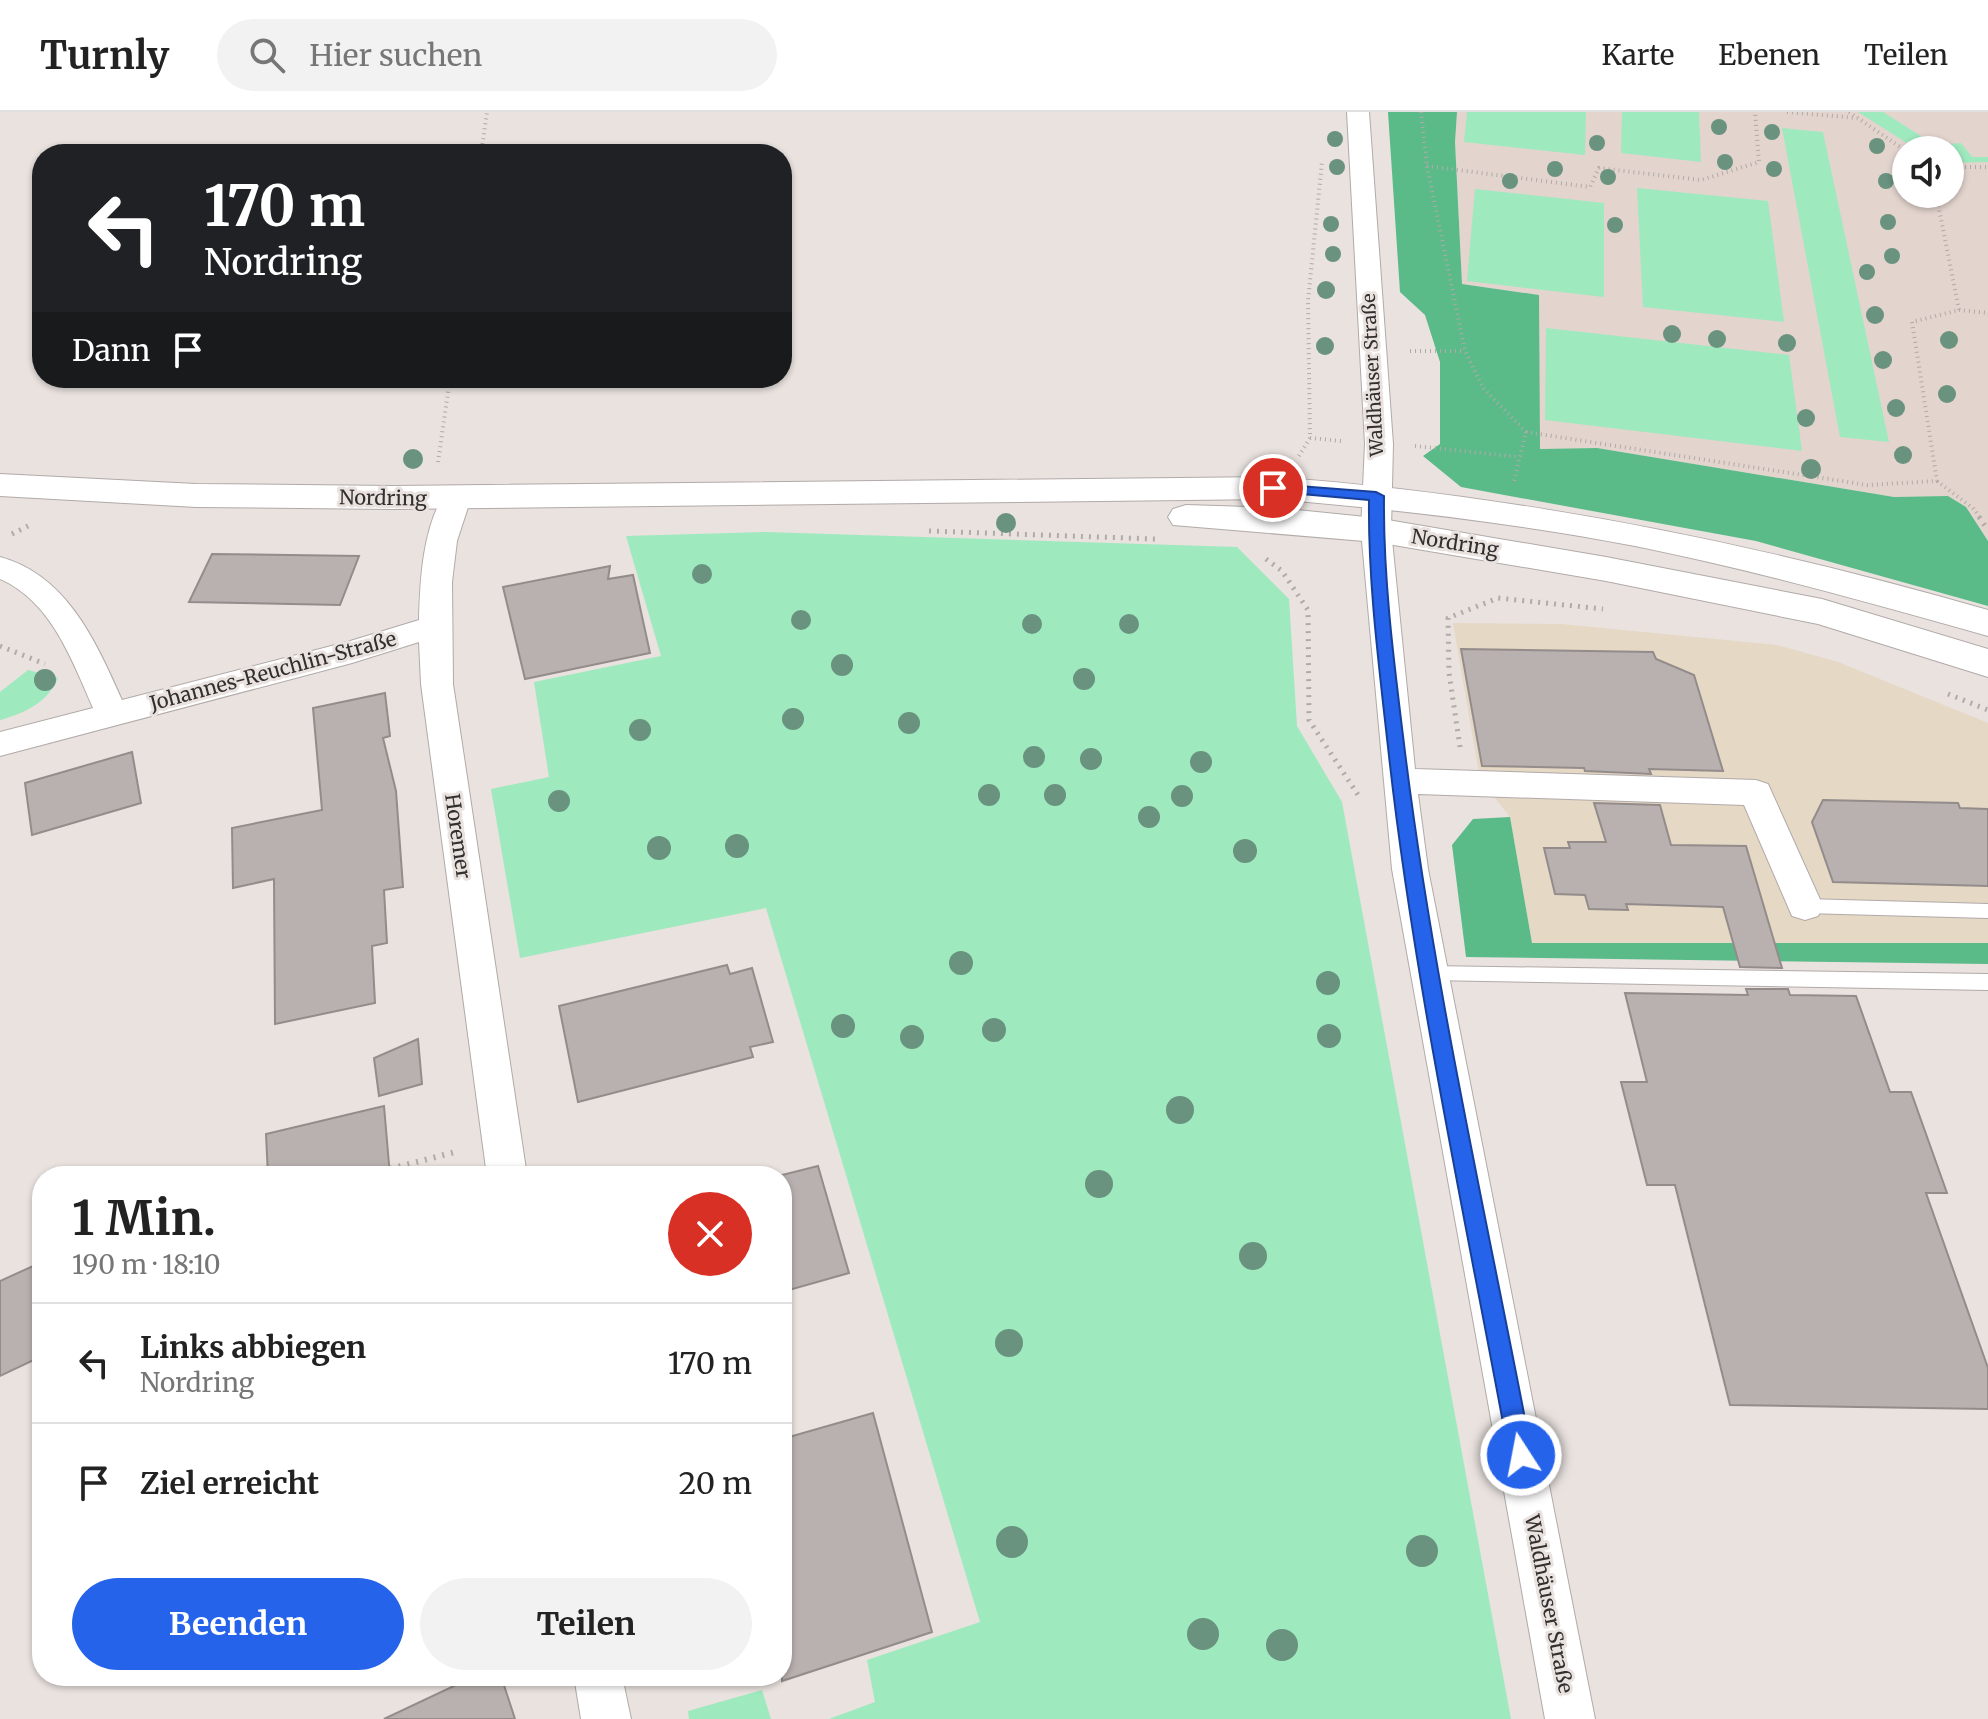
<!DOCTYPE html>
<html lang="de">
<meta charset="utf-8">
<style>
body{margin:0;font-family:Merriweather,serif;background:#f2f2f2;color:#222;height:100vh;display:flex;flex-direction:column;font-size:30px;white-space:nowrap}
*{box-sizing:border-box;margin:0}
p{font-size:26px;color:#767676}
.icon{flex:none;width:44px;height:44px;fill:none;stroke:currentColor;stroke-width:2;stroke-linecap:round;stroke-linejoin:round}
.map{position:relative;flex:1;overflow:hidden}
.sheet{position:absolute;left:32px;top:1054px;width:760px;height:520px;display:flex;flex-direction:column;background:#fff;border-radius:32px;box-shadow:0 2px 6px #0004}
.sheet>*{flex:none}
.banner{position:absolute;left:32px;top:32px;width:760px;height:244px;border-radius:32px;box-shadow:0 2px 6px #0004;background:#202124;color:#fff;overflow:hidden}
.tools{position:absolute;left:1892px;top:24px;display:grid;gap:16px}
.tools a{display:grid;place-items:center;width:72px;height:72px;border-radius:50%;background:#fff;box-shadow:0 2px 6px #0004;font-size:40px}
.pin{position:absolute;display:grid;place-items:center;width:68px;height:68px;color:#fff;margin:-34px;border:4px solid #fff;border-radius:50%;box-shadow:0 2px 8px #0007}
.me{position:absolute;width:88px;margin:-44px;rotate:349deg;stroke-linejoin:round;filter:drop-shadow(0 0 6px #0008)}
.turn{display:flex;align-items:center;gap:28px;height:168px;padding:0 40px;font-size:36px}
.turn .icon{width:104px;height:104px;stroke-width:2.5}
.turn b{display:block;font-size:56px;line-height:68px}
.then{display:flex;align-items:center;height:76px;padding:0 40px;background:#0003;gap:16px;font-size:30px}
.round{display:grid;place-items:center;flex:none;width:84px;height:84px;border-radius:42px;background:#f2f2f2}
.overview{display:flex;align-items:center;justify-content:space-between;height:136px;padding:0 40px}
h1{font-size:48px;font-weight:700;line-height:60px}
.primary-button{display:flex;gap:16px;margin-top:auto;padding:16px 40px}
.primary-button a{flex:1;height:92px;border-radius:48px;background:#2563eb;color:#fff;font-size:32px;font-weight:700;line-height:92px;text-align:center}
.primary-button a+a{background:#f2f2f2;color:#222}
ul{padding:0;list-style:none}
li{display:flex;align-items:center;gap:24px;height:120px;padding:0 40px;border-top:2px solid #e0e0e0}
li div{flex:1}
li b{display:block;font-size:30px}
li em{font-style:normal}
header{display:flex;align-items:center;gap:48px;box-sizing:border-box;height:112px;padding:0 40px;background:#fff;border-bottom:2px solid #e0e0e0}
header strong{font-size:38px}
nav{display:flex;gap:44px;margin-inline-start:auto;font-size:28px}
.search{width:560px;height:72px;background:#f2f2f2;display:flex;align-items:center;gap:20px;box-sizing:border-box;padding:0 28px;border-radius:44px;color:#767676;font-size:30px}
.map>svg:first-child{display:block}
</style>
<header>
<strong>Turnly</strong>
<div class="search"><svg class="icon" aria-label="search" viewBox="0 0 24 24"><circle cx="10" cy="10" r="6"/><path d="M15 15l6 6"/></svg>Hier suchen</div>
<nav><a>Karte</a><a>Ebenen</a><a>Teilen</a></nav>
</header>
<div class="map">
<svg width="1988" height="1607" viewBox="0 0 1988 1607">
<rect width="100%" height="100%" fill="#e9e2df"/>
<path fill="#e3d4ce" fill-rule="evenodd" d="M1457,0H1988V429L1966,395L1948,384L1894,385L1597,336L1539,337V183L1462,172L1455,30ZM1906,38H1950V82H1906Z"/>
<path fill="#e5d8c4" d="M1453,511L1561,512L1777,533L1838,550L1988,611V831H1532L1510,705L1480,667Z"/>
<path fill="#9fe9bf" d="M1467,0H1586L1585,43L1464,30Z
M1622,0H1699L1701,50L1621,41Z
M1858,0H1883L1935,33L1961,31L1972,45H1988V50L1950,51V38H1918Z
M1782,16L1823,20L1889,330L1840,325Z
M1637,76L1768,89L1784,210L1643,195Z
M1475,77L1604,91V185L1467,169Z
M1546,216L1789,243L1802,339L1545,308Z
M766,420L1237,435L1289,487L1297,614L1342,690L1511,1607H829L875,1590L867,1548L980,1510L766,796L520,846L491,677L549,665L534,570L661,544L626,424Z
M28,558L58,566C47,591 25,601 0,608V580Z
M762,1578L771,1607H689L688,1599Z"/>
<path fill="#5aba88" d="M1388,0H1457L1455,30L1462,172L1539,183L1540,337L1597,336L1894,385L1948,384L1966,395L1988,429V494L1756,429L1461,375L1423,344L1440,332V250L1425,203L1400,180Z
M1510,705L1532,831H1988V852L1466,845L1452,733L1473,707Z"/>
<path fill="#b8b1af" stroke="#938c8b" stroke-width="2" d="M212,442L359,444L340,493L189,490Z
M610,454L608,467L633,463L650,541L525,567L503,475Z
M1461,537L1653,540L1656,547L1694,563L1723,659L1649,657L1651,662L1585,659L1584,656L1482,654Z
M385,581L390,624L383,626L396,679L403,775L384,778L387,831L372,834L375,891L275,912L274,767L233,776L232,716L322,698L313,596Z
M132,640L141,691L32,723L25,671Z
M1823,688L1958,691L1960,696L1988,697V774L1833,770L1812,710Z
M1594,691L1660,693L1671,733L1746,734L1782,856L1740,855L1723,795L1626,792L1628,798L1589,797L1585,783L1555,782L1544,736H1570L1568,730H1606Z
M727,853L730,862L752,856L773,930L750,935L753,945L578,990L559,894Z
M1746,877H1788L1790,883L1856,884L1890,980H1911L1947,1081H1926L1988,1256V1297L1730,1293L1675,1073H1647L1621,970H1647L1625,881L1748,883Z
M418,927L422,972L379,984L374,946Z
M384,994L390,1064H268L266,1022Z
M818,1054L849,1161L782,1180V1063Z
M42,1150V1244L0,1264V1169Z
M873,1301L932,1520L782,1569V1327Z
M475,1564H501L515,1607H384Z"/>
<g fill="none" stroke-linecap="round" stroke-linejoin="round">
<g stroke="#b1aaa8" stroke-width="2">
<path id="service" d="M1805,787L1988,792V806L1805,801L1799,799L1796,794L1799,789Z
M1430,854L1988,862V878L1430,868L1423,866L1421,861L1423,856Z"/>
</g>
<g stroke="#b1aaa8" stroke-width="2">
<path id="minor" d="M1347,0H1369L1393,332L1391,418L1415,657L1756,668L1768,672L1823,794L1818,804L1805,808L1792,804L1744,693L1418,682L1428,757L1595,1607H1545L1392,757L1361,418L1365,332Z
M456,377L466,379L471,386L457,429L452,470L453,572L527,1064H487L421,572L419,530L352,551L0,644V620L93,596C72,548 51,489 0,467V445C67,463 96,530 122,588L347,530L419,508C420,466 423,415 446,379Z
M574,1564H622L631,1607H581Z"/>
</g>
<g stroke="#b1aaa8" stroke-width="2">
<path id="tertiary" d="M0,362L196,372L393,374L1273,365C1517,383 1753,430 1988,498V524C1871,491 1754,458 1635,434C1515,411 1394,397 1273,387L393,397L196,395L0,384Z
M1186,393L1277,396L1376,406L1606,445L1822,487L1988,537V565L1818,512L1606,469L1376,430L1173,413L1168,405L1173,397Z"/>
</g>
<path stroke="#b0aaa8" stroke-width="4" stroke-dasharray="1 4" stroke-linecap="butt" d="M1421,0L1427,54L1465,239L1483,276L1526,320L1514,369
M1787,0L1857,6
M1849,0L1906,39
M481,42L487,0
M1427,54L1590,75L1599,56L1701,68L1759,50L1755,0
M1950,55H1988
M1959,198L1988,201
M1410,239H1465
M1526,320L1867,373L1937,369L1912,210L1959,198L1936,82
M1310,326L1341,329
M1415,334L1519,345
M1299,344L1310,326L1308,189L1322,50
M438,350L450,266
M1937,369L1973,396L1981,407"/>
<path stroke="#b0aaa8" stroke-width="5" stroke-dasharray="2 6" stroke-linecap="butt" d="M1979,405L1988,418
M929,419L1155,427
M12,422L32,412
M1266,447L1282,459L1308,498L1309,608L1360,686
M0,534L45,552
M1948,582L1988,598
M1460,635L1449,561L1448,506L1498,486L1603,497"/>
<path stroke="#b0aaa8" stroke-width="6" stroke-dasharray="2 7" stroke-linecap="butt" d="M390,1057L459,1039"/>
<use href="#service" fill="#fff" fill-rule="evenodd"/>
<use href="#minor" fill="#fff" fill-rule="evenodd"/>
<use href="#tertiary" fill="#fff" fill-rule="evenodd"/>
</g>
<g fill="#69927f">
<circle cx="1719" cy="15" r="8"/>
<circle cx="1772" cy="20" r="8"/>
<circle cx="1335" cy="27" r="8"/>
<circle cx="1597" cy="31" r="8"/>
<circle cx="1877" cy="34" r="8"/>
<circle cx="1725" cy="50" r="8"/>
<circle cx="1337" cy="55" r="8"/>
<circle cx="1555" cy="57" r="8"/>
<circle cx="1774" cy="57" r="8"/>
<circle cx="1608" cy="65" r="8"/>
<circle cx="1510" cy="69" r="8"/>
<circle cx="1886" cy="69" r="8"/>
<circle cx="1888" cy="110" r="8"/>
<circle cx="1331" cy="112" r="8"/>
<circle cx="1615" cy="113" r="8"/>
<circle cx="1333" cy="142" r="8"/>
<circle cx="1892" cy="144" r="8"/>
<circle cx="1867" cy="160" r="8"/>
<circle cx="1326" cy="178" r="9"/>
<circle cx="1875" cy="203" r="9"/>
<circle cx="1672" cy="222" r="9"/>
<circle cx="1717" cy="227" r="9"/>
<circle cx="1949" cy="228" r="9"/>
<circle cx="1787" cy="231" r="9"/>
<circle cx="1325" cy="234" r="9"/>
<circle cx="1883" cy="248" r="9"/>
<circle cx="1947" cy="282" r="9"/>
<circle cx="1896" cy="296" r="9"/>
<circle cx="1806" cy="306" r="9"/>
<circle cx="1903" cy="343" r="9"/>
<circle cx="413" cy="347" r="10"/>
<circle cx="1811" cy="357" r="10"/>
<circle cx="1006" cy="411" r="10"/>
<circle cx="702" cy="462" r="10"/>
<circle cx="801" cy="508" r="10"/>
<circle cx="1032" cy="512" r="10"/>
<circle cx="1129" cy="512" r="10"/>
<circle cx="842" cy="553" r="11"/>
<circle cx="1084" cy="567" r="11"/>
<circle cx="45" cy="568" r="11"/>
<circle cx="793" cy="607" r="11"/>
<circle cx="909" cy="611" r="11"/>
<circle cx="640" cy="618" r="11"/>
<circle cx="1034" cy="645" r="11"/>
<circle cx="1091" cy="647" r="11"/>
<circle cx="1201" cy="650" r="11"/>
<circle cx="989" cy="683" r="11"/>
<circle cx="1055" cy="683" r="11"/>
<circle cx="1182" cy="684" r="11"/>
<circle cx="559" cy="689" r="11"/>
<circle cx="1149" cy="705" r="11"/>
<circle cx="737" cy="734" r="12"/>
<circle cx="659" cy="736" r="12"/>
<circle cx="1245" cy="739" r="12"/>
<circle cx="961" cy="851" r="12"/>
<circle cx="1328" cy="871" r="12"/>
<circle cx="843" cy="914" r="12"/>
<circle cx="994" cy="918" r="12"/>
<circle cx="1329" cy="924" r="12"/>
<circle cx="912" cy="925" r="12"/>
<circle cx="1180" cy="998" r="14"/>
<circle cx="1099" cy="1072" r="14"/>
<circle cx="1253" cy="1144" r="14"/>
<circle cx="1009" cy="1231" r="14"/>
<circle cx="1012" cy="1430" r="16"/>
<circle cx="1422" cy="1439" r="16"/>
<circle cx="1203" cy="1522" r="16"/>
<circle cx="1282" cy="1533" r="16"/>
</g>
<path fill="#2563eb" stroke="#184099" stroke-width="2" d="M1273,372L1376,380L1384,384C1383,466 1394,551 1404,632C1433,871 1487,1107 1532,1343L1529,1351L1521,1355L1513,1351L1509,1343C1466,1108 1414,873 1388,635C1379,554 1368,470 1369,388L1268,379V373Z"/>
<g text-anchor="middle" stroke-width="6" stroke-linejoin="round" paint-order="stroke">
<g font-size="18" fill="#32302f" stroke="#e9e2df">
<text transform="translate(1373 263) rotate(-93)" y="6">Waldhäuser Straße</text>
</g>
<g font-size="20" fill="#32302f" stroke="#e9e2df">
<text transform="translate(383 386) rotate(1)" y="7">Nordring</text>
<text transform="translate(1455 431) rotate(9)" y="7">Nordring</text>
<text transform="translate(273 559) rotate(-15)" y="7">Johannes-Reuchlin-Straße</text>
<text transform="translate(458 724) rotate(82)" y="7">Horemer</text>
<text transform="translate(1549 1492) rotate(79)" y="7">Waldhäuser Straße</text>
</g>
</g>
</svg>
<div class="tools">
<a><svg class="icon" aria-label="sound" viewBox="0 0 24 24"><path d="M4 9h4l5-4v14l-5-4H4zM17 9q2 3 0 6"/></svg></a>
</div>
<div class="pin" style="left:1273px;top:376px;background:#d93025"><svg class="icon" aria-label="arrive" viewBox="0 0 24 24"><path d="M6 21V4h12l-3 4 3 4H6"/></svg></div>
<svg class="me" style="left:1521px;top:1343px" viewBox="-20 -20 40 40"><circle r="17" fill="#2563eb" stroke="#fff" stroke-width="3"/><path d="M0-11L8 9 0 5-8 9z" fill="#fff"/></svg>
<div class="banner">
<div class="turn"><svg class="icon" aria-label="left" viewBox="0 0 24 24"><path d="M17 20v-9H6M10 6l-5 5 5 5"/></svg><div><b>170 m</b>Nordring</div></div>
<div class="then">Dann<svg class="icon" aria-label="arrive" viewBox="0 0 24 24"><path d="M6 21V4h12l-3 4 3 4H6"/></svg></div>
</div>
<section class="sheet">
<div class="overview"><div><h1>1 Min.</h1><p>190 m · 18:10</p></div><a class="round" style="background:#d93025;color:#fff"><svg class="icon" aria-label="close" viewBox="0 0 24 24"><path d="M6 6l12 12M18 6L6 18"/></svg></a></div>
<ul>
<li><svg class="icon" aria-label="left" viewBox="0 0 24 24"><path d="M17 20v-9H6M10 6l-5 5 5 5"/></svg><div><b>Links abbiegen</b><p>Nordring</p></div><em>170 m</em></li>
<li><svg class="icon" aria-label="arrive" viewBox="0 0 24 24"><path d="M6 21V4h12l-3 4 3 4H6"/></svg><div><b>Ziel erreicht</b></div><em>20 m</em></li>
</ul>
<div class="primary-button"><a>Beenden</a><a>Teilen</a></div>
</section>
</div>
